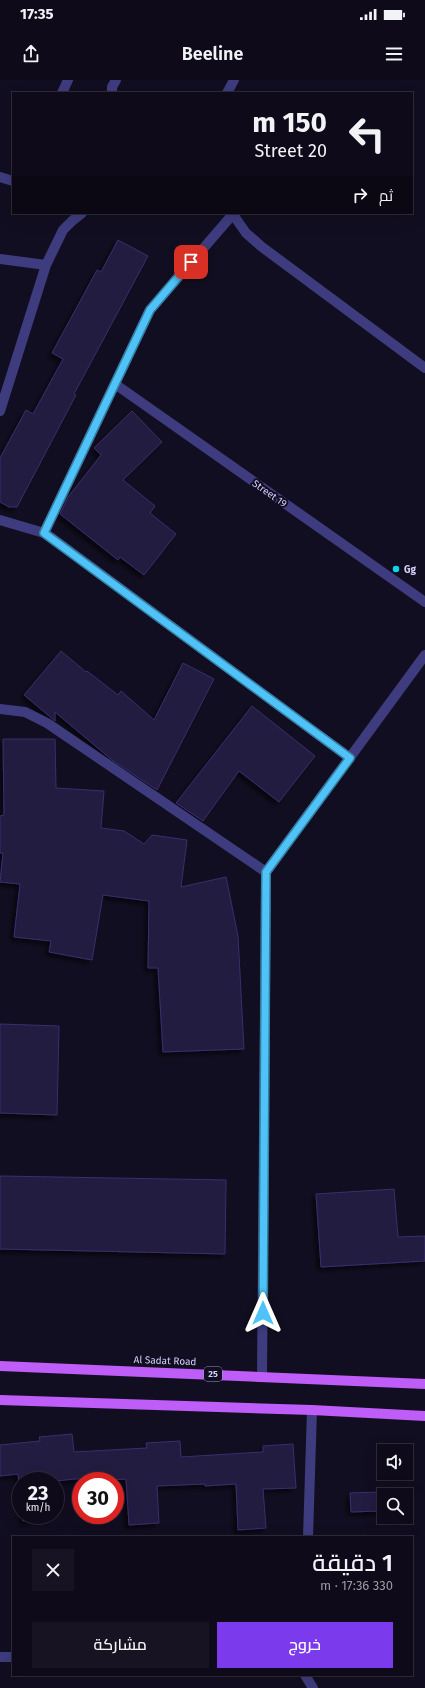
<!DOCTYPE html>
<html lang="ar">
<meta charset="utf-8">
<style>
body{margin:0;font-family:"Fira Sans",Cairo,sans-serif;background:#171322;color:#f1f3f6;direction:rtl;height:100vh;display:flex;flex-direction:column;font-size:15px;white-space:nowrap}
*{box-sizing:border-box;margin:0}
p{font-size:13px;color:#9b9aa2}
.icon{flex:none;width:22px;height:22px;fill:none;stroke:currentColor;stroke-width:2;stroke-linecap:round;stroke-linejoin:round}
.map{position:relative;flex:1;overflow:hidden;direction:ltr}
.panel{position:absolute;left:12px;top:1456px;width:401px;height:140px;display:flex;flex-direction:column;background:#0e0a19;border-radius:0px;box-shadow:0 4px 16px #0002,0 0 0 1px #2e2b38;direction:rtl}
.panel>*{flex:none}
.top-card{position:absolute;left:12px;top:12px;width:401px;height:122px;border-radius:0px;box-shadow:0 4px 16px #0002,0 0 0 1px #2e2b38;direction:rtl;background:#0e0a19;color:#f1f3f6;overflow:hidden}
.buttons{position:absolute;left:377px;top:1364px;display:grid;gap:8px}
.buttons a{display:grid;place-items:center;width:36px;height:36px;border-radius:0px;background:#0e0a19;box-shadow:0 4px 16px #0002,0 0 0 1px #2e2b38;font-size:20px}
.speed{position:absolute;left:12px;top:1392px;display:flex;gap:8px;font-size:20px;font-weight:700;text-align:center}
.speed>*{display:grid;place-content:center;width:52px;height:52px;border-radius:50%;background:#0e0a19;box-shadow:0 4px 16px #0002,0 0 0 1px #2e2b38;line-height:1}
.speed small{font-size:10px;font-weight:400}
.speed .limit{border:6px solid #d22;background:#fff;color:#111}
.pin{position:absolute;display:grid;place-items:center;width:34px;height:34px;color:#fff;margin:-17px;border-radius:8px;box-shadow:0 2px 6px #0006}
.me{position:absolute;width:44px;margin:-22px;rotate:0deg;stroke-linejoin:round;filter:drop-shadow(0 0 3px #0008)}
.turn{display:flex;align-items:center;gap:14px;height:84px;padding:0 20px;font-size:18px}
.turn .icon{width:52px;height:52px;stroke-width:2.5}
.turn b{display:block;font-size:28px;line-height:34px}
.then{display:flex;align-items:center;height:38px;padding:0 20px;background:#0003;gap:8px;font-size:15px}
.round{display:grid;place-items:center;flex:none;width:42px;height:42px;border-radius:0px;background:#171322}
.headline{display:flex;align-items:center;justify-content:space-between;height:68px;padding:0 20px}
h1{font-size:24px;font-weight:600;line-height:30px}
.primary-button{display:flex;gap:8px;margin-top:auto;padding:8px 20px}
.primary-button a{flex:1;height:46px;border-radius:0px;background:#7c3aed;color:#fff;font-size:16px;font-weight:600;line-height:46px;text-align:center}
.primary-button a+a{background:#171322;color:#f1f3f6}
.status{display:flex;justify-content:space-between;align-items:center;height:28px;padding:0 20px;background:#0e0a19;direction:ltr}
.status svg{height:11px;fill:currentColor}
header{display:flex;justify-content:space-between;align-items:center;height:52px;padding:0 20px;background:#0e0a19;font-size:18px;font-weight:600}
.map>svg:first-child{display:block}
</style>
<div class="status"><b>17:35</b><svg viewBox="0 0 49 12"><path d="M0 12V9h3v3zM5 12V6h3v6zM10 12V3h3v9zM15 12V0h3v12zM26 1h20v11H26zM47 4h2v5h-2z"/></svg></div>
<header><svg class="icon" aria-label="menu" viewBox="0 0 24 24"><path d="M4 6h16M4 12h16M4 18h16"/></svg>Beeline<svg class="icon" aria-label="share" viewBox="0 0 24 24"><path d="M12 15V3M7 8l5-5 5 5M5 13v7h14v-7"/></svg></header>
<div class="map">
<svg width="425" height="1608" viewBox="0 0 425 1608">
<defs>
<filter id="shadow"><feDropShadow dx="-3.5" dy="3.5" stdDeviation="2" flood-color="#0009"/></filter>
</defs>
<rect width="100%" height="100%" fill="#120e21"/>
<path fill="#231b41" stroke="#3b2e6c" filter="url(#shadow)" d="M118,160L148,176L74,314L76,315L17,427H9L0,422V378L26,330L33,334L63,279L52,273L97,190L101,192Z
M132,331L162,362L123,400L155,426L150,433L176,454L144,495L120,477L118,480L60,434L68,417L101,375L94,368Z
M61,571L86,592L87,591L118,615L121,611L154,640L183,583L214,599L157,710L112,680L55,632V641L24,615Z
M252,626L315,676L279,722L239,691L203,741L176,723Z
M3,659H55L56,708L104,711L101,748L124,751L144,764L152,755L187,760L181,807L226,797L238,856L244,969L163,972L158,888H148L149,821L103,815L92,880L49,872L51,861L14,857L20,804L0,802L3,773H0V736L4,735Z
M0,944L59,946L57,1035L0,1033Z
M0,1096L226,1100L225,1174L0,1169Z
M394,1109L398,1157L425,1156V1181L321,1187L316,1114Z
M72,1354L74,1372L147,1368L146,1363L180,1361L181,1377L263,1372V1366L293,1364L296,1408L263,1409L266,1448L238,1450L236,1404L205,1406V1404L157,1406L159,1443L129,1445L126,1399L96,1401V1397L55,1401H21V1423L18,1394L0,1396V1365L40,1361L39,1357Z
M381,1412V1431L351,1432L350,1413Z
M22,1435H54V1438L23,1441Z"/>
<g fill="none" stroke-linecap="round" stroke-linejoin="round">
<path stroke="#3e3c7e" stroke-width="10" d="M62,13L68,0
M112,13V7L116,0
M227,13L234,0
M0,97L13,101
M232,133L246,153L262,167L425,288
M0,179L46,185
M115,304L425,522
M0,331L46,185L63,150L72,141L82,133
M0,440L44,453L52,458L350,678
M44,453L150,230L233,134
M0,629L25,632L47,643L266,792
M262,1296L266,792L425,575
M308,1457L312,1330
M0,1577H13
M305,1595L313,1608"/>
<path stroke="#be5df7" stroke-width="10" d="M0,1286L425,1304
M0,1320L312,1330L425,1336"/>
</g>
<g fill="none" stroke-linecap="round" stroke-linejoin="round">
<g stroke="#337fa1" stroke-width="10">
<path id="route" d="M191,182L150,230L44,453L350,678L266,792L263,1233"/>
</g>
<use href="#route" stroke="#4fc3f7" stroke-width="7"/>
</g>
<circle fill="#0cd6ee" stroke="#120e21" stroke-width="1.5" cx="396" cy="489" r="4"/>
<g text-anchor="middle" stroke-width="4" stroke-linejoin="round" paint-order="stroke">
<rect fill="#120e21" stroke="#9b96bb" stroke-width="1" x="204" y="1287" width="18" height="14" rx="3"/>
<g font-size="9" font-weight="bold" fill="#d6d0fd">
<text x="213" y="1297">25</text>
</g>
<g font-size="10" fill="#d6d0fd" stroke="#120e21">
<text transform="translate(270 413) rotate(35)" y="4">Street 19</text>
<text transform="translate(165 1280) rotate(2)" y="4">Al Sadat Road</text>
</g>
<g font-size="10" font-weight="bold" fill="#d6d0fd" stroke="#120e21" text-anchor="start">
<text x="404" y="493">Gg</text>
</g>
</g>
</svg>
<div class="buttons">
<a><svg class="icon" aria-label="sound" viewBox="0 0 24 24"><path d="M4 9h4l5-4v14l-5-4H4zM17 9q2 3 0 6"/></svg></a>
<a><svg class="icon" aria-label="search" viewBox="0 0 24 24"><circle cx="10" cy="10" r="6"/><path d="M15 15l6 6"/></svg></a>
</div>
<div class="speed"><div>23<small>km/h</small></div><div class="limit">30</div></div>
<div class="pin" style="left:191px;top:182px;background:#d93025"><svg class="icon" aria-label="arrive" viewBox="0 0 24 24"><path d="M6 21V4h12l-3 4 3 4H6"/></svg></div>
<svg class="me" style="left:263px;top:1233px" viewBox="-20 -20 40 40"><path d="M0-17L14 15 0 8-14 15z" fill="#4fc3f7" stroke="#fff" stroke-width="4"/></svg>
<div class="top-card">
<div class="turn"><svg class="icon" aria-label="left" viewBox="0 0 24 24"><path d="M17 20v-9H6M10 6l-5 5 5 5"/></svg><div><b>150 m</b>Street 20</div></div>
<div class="then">ثم<svg class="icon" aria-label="right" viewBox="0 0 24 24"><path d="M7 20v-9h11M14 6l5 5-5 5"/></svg></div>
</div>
<section class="panel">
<div class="headline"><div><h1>1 دقيقة</h1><p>330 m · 17:36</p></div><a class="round"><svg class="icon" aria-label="close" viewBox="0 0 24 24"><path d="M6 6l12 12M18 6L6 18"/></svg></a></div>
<div class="primary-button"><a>خروج</a><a>مشاركة</a></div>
</section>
</div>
